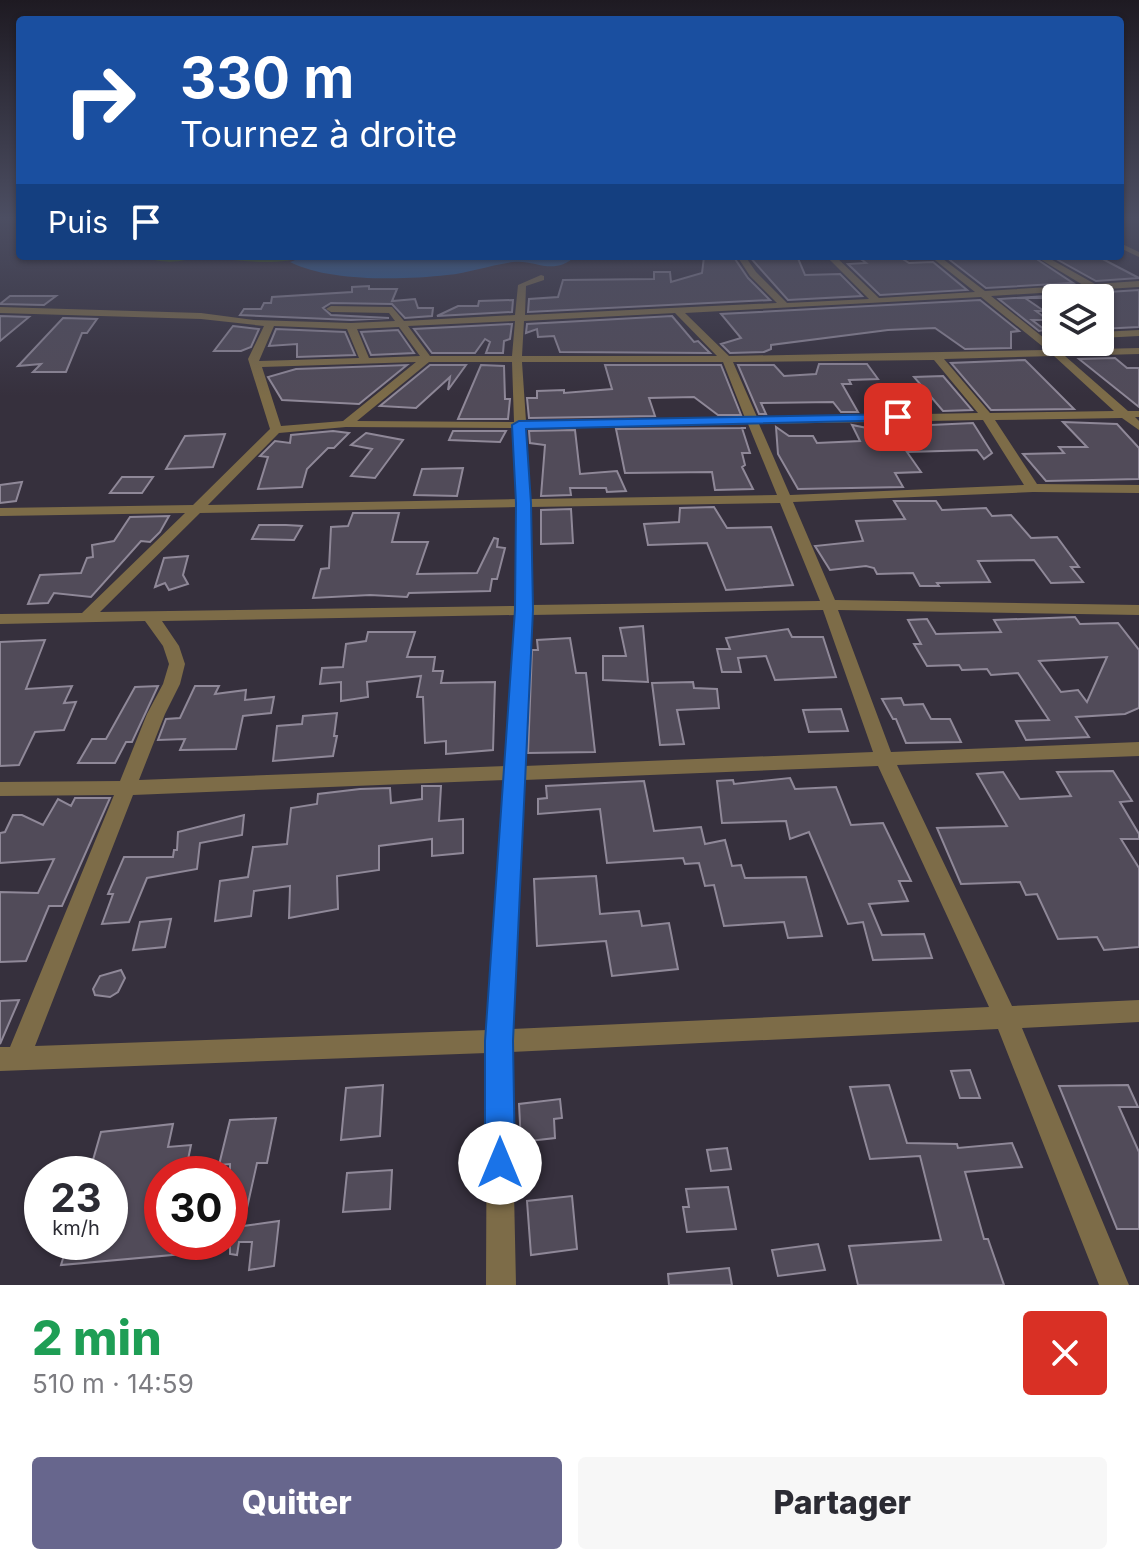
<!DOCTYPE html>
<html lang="fr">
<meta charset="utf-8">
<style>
body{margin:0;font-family:Inter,sans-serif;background:#f7f7f7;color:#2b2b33;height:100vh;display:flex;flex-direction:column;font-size:30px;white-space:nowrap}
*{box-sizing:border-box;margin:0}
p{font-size:26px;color:#7c7c81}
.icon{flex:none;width:44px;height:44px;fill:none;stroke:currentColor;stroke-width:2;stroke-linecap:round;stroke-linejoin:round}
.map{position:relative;height:1285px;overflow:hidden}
.drawer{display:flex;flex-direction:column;background:#fff;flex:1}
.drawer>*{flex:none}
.top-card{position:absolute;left:16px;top:16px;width:1108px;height:244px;border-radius:8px;box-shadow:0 2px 6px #0004;background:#1a4fa0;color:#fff;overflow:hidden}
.buttons{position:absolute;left:1042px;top:284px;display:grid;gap:16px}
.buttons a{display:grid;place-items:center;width:72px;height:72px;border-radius:8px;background:#fff;box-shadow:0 2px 6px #0004;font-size:40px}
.speed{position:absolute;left:24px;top:1156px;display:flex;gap:16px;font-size:40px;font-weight:700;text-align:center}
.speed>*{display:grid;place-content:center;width:104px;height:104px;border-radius:50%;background:#fff;box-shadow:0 2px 6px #0004;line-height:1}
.speed small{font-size:20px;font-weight:400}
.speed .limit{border:12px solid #d22;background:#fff;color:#111}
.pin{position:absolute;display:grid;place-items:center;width:68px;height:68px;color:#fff;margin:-34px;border-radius:16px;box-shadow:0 4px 12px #0006}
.me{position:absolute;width:88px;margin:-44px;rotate:0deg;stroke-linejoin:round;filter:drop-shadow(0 0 6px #0008)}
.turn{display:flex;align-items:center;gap:28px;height:168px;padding:0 32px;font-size:36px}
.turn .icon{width:104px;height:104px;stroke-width:2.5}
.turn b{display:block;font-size:56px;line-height:68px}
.then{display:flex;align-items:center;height:76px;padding:0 32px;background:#0003;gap:16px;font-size:30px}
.round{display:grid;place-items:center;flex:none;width:84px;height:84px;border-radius:8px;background:#f7f7f7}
.headline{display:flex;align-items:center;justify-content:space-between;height:136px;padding:0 32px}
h1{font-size:48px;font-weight:800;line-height:60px;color:#1e9e55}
.primary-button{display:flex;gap:16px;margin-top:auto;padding:16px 32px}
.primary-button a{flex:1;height:92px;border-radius:8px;background:#67668d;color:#fff;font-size:32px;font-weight:800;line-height:92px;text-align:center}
.primary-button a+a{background:#f7f7f7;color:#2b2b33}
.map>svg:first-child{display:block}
</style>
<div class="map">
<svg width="1139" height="1285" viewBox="0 0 1139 1285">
<rect width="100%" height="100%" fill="#36303d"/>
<path fill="#436516" d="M142,256H306C275,267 243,260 211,258C182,257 174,268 142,256Z"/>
<path fill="#215c9f" d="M306,256H576C552,277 536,259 513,262C490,265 469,273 447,275C403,280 329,282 290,262Z"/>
<path fill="#514b59" stroke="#8f8898" stroke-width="2" fill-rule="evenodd" d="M749,256H797L805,275L840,274L862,296L788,300Z
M857,256H898L909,263L933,262L967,290L880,295L848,264L866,263Z
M1007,256H1032L1073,283L986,288L946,257Z
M1051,256H1097L1139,278L1096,281Z
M704,257L735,259L748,278L770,300L528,312L529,299L558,297L563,280L654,279V272H670L671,282L702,273Z
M369,286V289H397L392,301L415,299L418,308H433L432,316L405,318L392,304L331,303L323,308L331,315L389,318L351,320L240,315L244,309H261L264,303H271L272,297L352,292V287Z
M1139,290V327L1100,329V298H1025L1044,311H1036L1048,320H1032L1045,330L1039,331L999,299Z
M10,296H56L44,305L0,304Z
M513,300L512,312L437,316L458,306H478L479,301Z
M980,300L1019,331L1011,332V348L965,349L935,328L888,330L771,345V349L764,352L730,353L721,344L741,338L721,314Z
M0,316L29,317L0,341Z
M672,316L694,342L698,341L710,353L560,352L554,336L538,337L537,329L526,333L527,324Z
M63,318L97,319L87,333H82L66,372H33L41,364L18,366Z
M512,324L510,339L504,341L503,353H486L490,342L485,339L475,353H432L414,329Z
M233,326L259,329L251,347L241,351H214Z
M276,329L345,332L355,355L297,357V344L269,346Z
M398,330L414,353L371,355L361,332Z
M1115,358L1127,368H1139V407L1079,359Z
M1025,360L1074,409L991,410L951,363Z
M819,364H867L878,379L849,380L851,384H842L858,412H841L833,402L761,403L766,414H759L738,365H774L784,376L816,374Z
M407,365L359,404L282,400L268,377L296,369Z
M430,365H466L448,390L450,377L416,408L380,406Z
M481,365L504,366L505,399H510L508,419H458Z
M605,365H721L741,415H718L694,397L649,398L655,416L529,418L527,398H537V391L564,390V393L612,389Z
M943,376L972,410L943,411L914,377Z
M1063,422L1117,424L1139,448V479L1046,481L1023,454L1064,453L1059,447H1087Z
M973,423L992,453L984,459L977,450L907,452L921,472L895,473L903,487L798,489L778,454L776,427L789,436H813L817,443L860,441L852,425L867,428Z
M742,428L750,453H742L745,465L742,467L753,489L715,490L712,472L625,473L616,429L746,428Z
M575,430L580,474L617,471L626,491L607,492L606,488H570L571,495L541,496L545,445L530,443L529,431Z
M333,431L349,433L334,448H328L307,469L302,487L258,489L268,457L260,456L275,441L290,443L291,435Z
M453,431H506L500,442L449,440Z
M366,433L403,440L375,478L351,476L372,449L351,445Z
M225,434L213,467L166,469L185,436Z
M463,468L457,496L414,495L422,469Z
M122,477H153L142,493H110Z
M22,482L16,501L0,503V485Z
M894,501H936L942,510L986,508L992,516L1011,515L1031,538L1057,537L1079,567H1071L1083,582L1051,583L1034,560L978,561L990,582L937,583L939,586H920L913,573L877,574L874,568L866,566L830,570L815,546L863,541L856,521L905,519Z
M714,507L727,528L771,527L793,585L726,590L707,543L648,545L644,524L679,522L680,508Z
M571,509L573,543L541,544V510Z
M353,513H399L392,542H428L417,574L477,573L494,538L498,539L497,547L505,548L497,579H492L490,591L409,593L407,597L370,595L313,598L321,569L329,568L331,527L348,526Z
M169,516L160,532L150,542L141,541L91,597L54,593L48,603L28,604L40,575L81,573L87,558L93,557L92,545L114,541L130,517Z
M259,525H286L302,526L294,540L252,539Z
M188,556L183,575L188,584L169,590L165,583L155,587L164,558Z
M1075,617L1080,624L1118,623L1139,650V708L1125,714L1076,717L1089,737L1026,740L1016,721L1049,720L1018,673L991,675L987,669L962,670L959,665L927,666L914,644H921L908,620L927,619L936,634L1001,632L994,620ZM1107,657L1087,702L1078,690L1061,692L1039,661Z
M643,626L648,682L603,680V656H626L620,628Z
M788,629L792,637H823L836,677L775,680L766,656L738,658L741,672H722L717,649H730L726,638Z
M368,632H415L407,657H435L433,671H443L441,683L495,682L493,750L446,754V741L425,743L423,697H417L421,676L367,682L368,697L341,701V682L320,684L322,668L343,667L346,644L366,641Z
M570,638L576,673H586L595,752L528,753L532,650H538L537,640Z
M45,640L26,689L72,686L64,703L76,702L64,730L35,732L19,765L0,766V642Z
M693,682L694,688L717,689L719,708L677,710L684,744L660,745L652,683Z
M158,686L132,742H126L115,763H78L92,739H106L135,687Z
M195,686H219L215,694L246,690L245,700L274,697L271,713L243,716L236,749L180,750L185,739L158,740L166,719L180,718Z
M901,698L904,705L923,704L931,719H950L961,742L906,743L896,719H893L882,699Z
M841,709L848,731L809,732L803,710Z
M337,713L334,736H337L333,756L273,761L277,726L302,724L303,716Z
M1113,771L1132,801L1120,802L1139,834V839H1121L1139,868V947L1104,950L1097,937L1058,939L1037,894L1026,895L1020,882L961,884L937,828L1007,826L977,774L1003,772L1020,799L1071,796L1057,772Z
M790,778L795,789L836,787L851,825L883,823L911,881H899L908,901L869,904L882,935L924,934L932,958L873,960L863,922L848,924L809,832L790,839L786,821L722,823L717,781L733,780L734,784Z
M644,781L654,831L701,827L705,844L725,840L732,866L741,865L745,878L806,877L822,936L788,938L784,922L724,926L714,885L705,886L699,863L685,864L683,858L607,863L600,809L538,814V799L547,798L546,786Z
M422,786H441L439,821L463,819V853L432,856V839L379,846V870L337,876L338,909L289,918L290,886L254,891L251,916L215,921L220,881L248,877L253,847L287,844L291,808L317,804L318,794L360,789L390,788L391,803L422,799Z
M75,798H110L62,906H49L26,961L0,962V892L38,893L54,859L0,863V833L5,832L13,815H22L43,825L58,799L71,806Z
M244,815L242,835L200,843L197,869L147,878L129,922L102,924L113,894H108L124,857H173L174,850H177L178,832Z
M596,876L600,914L639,911L642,926L669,923L678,969L612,976L606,941L537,946L534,879Z
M171,919L165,947L133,950L140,922Z
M121,970L125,978L118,992L110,997L95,995L93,989L100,976Z
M19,1000L0,1044V1001Z
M970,1070L980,1098H960L951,1071Z
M383,1085L380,1136L341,1140L346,1088Z
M889,1085L907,1143L957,1144L958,1148L1012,1143L1022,1167L965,1172L984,1239H988L1004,1285H858L849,1246L941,1240L920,1156L870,1159L850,1087Z
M1128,1085L1138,1107H1119L1139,1152V1229H1117L1059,1086Z
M560,1099L562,1118L554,1119L555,1138L521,1142L519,1104Z
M276,1118L267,1163H257L243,1226L279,1221L274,1266L249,1270L252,1242H239L237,1255L230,1254V1164L219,1165L230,1120Z
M173,1124L168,1147L191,1145L185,1174H162V1242H193L194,1253L61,1265L68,1242H110V1174H89L101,1132Z
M727,1148L731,1169L711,1171L707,1150Z
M392,1170L390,1209L343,1212L347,1173Z
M728,1187L736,1229L687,1232L683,1207H689L686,1189Z
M572,1196L577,1249L531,1255L527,1201Z
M818,1244L825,1270L778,1276L772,1250Z
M729,1268L732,1285H669L668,1274Z"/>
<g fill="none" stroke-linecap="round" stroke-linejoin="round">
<path fill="#7d6c48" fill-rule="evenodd" d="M1120,243L1139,252V257L1120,248Z
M737,256H745L756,272L787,303L869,299L826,256H835L879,298L975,292L930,256H939L985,291L1083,285L1035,256H1045L1095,284L1139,281V287L991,296L1059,350L1139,348V354L1065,356L1128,411H1139V417H1135L1139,421V430L1122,418L995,420L1037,484L1139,485V493L1033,492L793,502L835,600L1139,605V615L838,610L891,752L1139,742V756L897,765L1012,1006L1139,1000V1022L1022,1028L1129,1285H1099L998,1029L511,1052L516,1285H486L487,1053L0,1071V1047H10L114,795L0,796V782L120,781L147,714L163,684L169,664L163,646L145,621L0,624V614L82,613L185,513L0,516V508L193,505L270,429L248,359L264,326L201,319L0,313V307L201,313L254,320L351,323L395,321L389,313L331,312L326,309L331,306L392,307L404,321L515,315L518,285L541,275L544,276V280L526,286L525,315L777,303L750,276ZM981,297L1047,350L729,356L685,313ZM675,313L717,356H522L524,321ZM515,321L512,356H430L408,326ZM274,326L347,329L359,358L259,361ZM399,327L420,356L369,358L357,329ZM1054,356L1114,411L990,413L944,359ZM934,360L978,413L757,417L733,362ZM416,362L343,421L281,426L262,367ZM429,362H512L514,422L357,421ZM522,362H723L745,418L526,421ZM983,420L1024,485L790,495L759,424ZM748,424L777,495L530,499L526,428ZM346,427L515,428L517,499L208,505L279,433ZM780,503L820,601L532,605L531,507ZM517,507L516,606L100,612L200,513ZM823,610L873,752L524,766L531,615ZM516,615L506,766L139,780L165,714L180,684L185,664L179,646L162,621ZM878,766L989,1007L512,1029L524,780ZM505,780L488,1030L35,1046L133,795Z
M1139,330V336L1100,338V332Z"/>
</g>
<linearGradient id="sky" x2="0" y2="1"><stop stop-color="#1e1a22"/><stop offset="0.55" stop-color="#4c4e62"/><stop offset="1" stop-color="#4c4e62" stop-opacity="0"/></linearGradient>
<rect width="1139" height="396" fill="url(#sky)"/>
<path fill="#1a73e8" stroke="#114b97" stroke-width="2" d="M898,414L904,417L902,420L526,429L531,503L533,610L513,1041L515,1163L511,1174L500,1178L489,1174L485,1163V1041L515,610L516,503L512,425L519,421Z"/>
</svg>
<div class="buttons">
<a><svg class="icon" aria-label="layers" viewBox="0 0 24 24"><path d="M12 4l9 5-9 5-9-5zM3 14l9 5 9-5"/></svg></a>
</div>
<div class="speed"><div>23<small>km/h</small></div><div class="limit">30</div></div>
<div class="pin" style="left:898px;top:417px;background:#d93025"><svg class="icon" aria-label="arrive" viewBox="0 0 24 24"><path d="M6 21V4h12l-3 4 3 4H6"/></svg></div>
<svg class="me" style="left:500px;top:1163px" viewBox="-20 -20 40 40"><circle r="19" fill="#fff"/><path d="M0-13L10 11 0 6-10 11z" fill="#1a73e8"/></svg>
<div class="top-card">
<div class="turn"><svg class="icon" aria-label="right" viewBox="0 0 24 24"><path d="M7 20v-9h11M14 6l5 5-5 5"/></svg><div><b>330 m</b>Tournez à droite</div></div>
<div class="then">Puis<svg class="icon" aria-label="arrive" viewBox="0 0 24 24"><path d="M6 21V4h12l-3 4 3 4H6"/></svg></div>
</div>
</div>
<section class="drawer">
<div class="headline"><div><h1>2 min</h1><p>510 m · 14:59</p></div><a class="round" style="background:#d93025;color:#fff"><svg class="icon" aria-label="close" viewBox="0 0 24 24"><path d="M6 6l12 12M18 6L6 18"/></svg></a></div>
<div class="primary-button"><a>Quitter</a><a>Partager</a></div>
</section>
